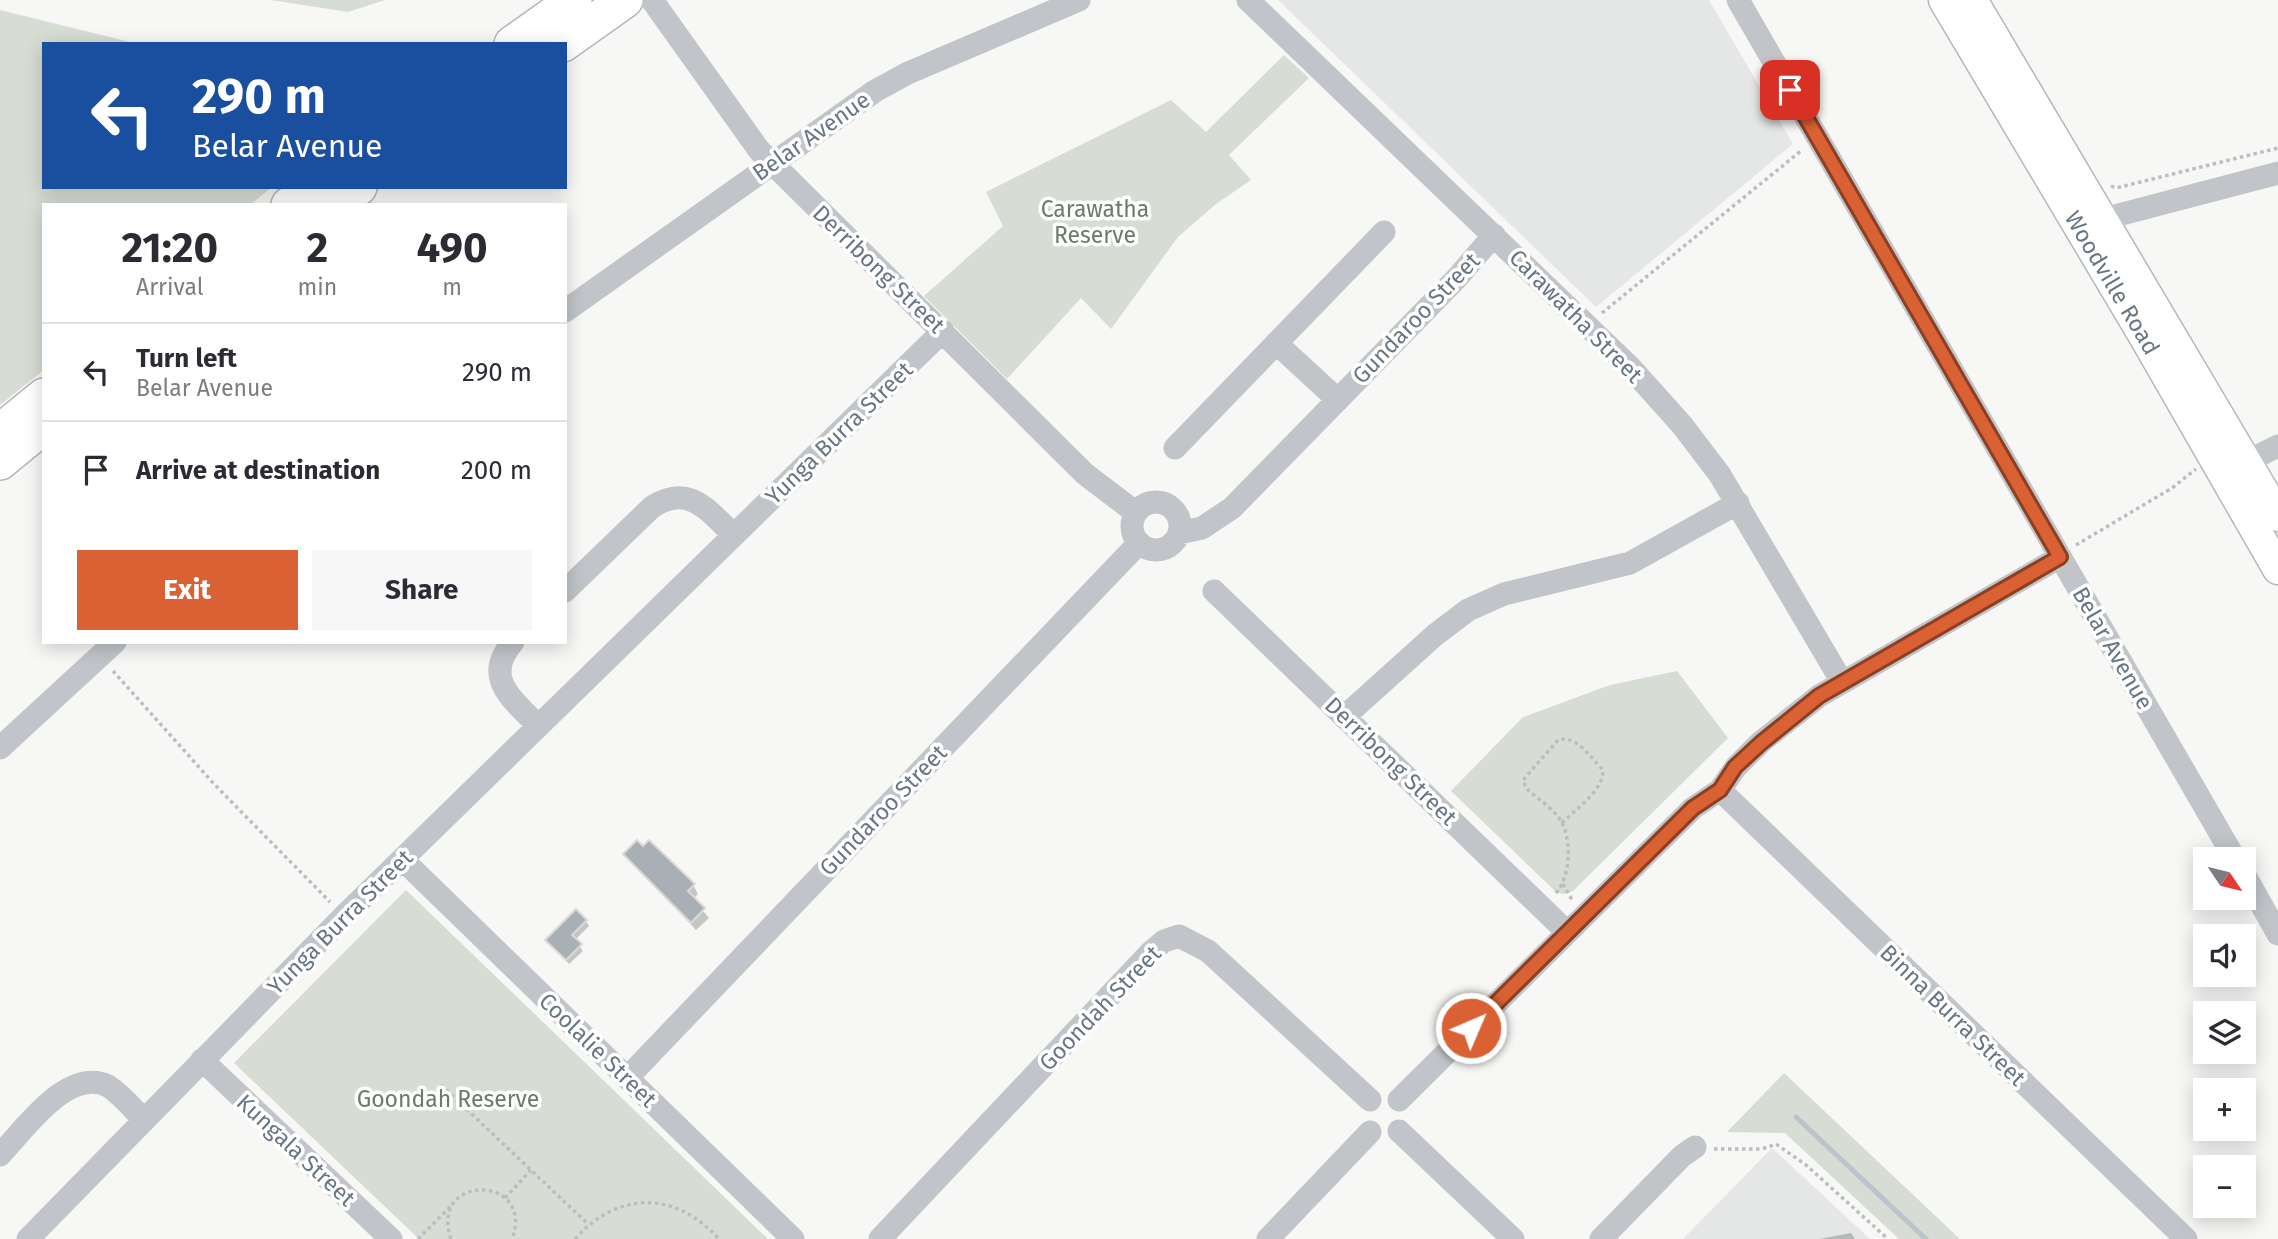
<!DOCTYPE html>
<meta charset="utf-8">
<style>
body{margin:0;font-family:"Fira Sans",sans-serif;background:#f7f7f7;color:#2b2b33;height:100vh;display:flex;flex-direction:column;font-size:26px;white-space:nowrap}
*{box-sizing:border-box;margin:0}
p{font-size:23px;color:#7c7c81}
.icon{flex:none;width:38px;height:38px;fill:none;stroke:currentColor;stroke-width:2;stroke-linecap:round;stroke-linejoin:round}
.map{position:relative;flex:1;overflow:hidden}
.panel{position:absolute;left:42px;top:203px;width:525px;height:441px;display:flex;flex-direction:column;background:#fff;border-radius:0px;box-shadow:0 4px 18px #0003}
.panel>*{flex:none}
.banner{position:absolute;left:42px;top:42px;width:525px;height:147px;border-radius:0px;box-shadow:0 4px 18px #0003;background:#1a4fa0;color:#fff;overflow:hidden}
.needle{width:46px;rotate:125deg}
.controls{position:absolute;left:2193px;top:847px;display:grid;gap:14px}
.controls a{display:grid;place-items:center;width:63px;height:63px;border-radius:0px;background:#fff;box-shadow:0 4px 18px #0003;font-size:35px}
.pin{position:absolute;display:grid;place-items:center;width:60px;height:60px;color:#fff;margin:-30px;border-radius:14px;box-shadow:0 4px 10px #0006}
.me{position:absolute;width:77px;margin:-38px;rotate:45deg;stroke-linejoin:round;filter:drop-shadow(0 0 5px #0008)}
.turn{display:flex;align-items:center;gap:24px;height:147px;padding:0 35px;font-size:32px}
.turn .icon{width:91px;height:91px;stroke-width:2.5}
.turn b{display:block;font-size:49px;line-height:60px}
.eta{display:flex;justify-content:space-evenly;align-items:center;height:119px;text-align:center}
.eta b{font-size:42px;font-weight:700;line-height:49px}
.cta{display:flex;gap:14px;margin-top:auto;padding:14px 35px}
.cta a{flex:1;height:80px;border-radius:0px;background:#d96133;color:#fff;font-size:28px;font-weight:700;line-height:80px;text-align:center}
.cta a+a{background:#f7f7f7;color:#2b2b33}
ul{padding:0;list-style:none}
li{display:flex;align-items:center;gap:21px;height:98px;padding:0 35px;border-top:2px solid #e1e1e2}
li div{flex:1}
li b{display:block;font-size:26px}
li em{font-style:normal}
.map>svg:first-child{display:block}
</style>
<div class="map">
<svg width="2278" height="1239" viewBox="0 0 2278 1239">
<rect width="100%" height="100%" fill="#f7f7f5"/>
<path fill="#e5e6e6" d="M1278,0H1709L1793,144L1596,307Z
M1772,1148L1870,1239H1683Z"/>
<path fill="#d7dcd4" d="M271,0H385L348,12Z
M0,10L138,44H44V187H272L250,205H44V370L0,405Z
M1284,55L1309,78L1229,155L1251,180L1216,204L1178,237L1111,329L1081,298L1007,379L924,296L1003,226L986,192L1171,100L1206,132Z
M1677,671L1728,738L1573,891L1563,894L1555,891L1451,791L1523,717L1610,685Z
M406,890L768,1239H419L234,1063Z
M1784,1073L1960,1239H1899L1785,1133L1727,1132Z"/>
<path fill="#0003" d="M625,854L693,885L698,894L693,899L709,918L696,930Z
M586,921L589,926L575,940L583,951L569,964L547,940Z
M1851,1233L1855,1239H1819Z"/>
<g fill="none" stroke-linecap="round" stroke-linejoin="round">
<path stroke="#bbc4ca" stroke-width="5" d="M1796,1117L1926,1239"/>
</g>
<path fill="#a8afb5" stroke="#d9d9d7" stroke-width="2" d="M637,840L643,846L649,840L695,884L688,891L705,908L691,923L623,854Z
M576,909L587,920L572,935L582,944L566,960L545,940Z"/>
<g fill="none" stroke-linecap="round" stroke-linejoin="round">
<g stroke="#b4b8bc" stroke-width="33">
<g id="major">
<path id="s1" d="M1944,0L2144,336L2278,569"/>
<path d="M1972,0L2278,516"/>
</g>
</g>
<g stroke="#b4b7bb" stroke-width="38">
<path id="highway" d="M512,44L574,0
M563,44L625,0
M289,205L312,187
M335,205L359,187
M0,432L44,396
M0,462L44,426"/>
</g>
<path stroke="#bbbdc0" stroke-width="3.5" stroke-dasharray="3.5 3.5" stroke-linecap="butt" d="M2111,186L2116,188L2278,148
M1602,313L1802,150
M2076,545L2172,488L2196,469
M113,671L215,785L330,902
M1563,884L1572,900
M1556,893C1570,877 1572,842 1562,823C1556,810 1536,798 1526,788L1523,780L1558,740C1576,734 1591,758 1603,770C1604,790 1575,810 1562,823
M441,1085L588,1224
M1714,1149H1762L1776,1144L1806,1165L1888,1239
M505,1198L531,1170
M418,1239L451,1206
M451,1239C428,1173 536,1174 512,1239
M575,1239C619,1190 675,1191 719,1239"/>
<path stroke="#c1c4c8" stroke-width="23" d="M652,0L759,150L1085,474L1135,512
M1248,0L1630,367L1682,425L1720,475L1842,682
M1738,0L2235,859
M2103,219L2278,173
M565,311L875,91L908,73L1079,0
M1276,343L1338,400
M1175,448L1384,232
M2232,469L2278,446
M1132 526a24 24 0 1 1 48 0a24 24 0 1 1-48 0Z
M1179,533L1202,528L1232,508L1457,278L1494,235
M565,591L652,507C689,483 707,510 734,535
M1214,591L1567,932
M513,642C482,678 512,698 537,725
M1344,717L1435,635L1468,610L1504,594L1630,563L1738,503
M0,748L115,642
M1720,790L2186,1239
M403,860L793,1239
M2244,874L2278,934
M202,1060L391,1239
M627,1078L1139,543
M1399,1100L1693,808L1720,790L1736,767L1761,742L1819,696L2060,557
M1399,1131L1513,1239
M0,1155C24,1130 68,1066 108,1086C121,1094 133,1109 144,1120
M28,1239L344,916L943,331
M880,1239L1151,952L1164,941L1179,936L1208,951L1370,1100
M1268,1239L1370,1132
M1601,1239L1682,1156L1695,1147"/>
<use href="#major" stroke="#fff" stroke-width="30"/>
<use href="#highway" stroke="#fff" stroke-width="35"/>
</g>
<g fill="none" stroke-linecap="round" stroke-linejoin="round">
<g stroke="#8d3f21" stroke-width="18">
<path id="route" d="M1471,1028L1693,808L1720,790L1735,767L1761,743L1819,696L2060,557L1790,90"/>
</g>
<use href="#route" stroke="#d96133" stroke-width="12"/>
</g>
<g text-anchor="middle" stroke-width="7" stroke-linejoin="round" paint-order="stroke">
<g font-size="23" fill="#687684" stroke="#fff">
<text transform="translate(811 136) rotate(-35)" y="8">Belar Avenue</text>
<text transform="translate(879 269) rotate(44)" y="8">Derribong Street</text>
<text dy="8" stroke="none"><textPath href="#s1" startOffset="329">Woodville Road</textPath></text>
<text transform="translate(1576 316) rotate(45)" y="8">Carawatha Street</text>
<text transform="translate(1416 318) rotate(-46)" y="8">Gundaroo Street</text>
<text transform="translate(839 433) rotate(-44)" y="8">Yunga Burra Street</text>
<text transform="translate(2113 648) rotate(60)" y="8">Belar Avenue</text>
<text transform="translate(1391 761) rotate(44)" y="8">Derribong Street</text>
<text transform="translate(883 810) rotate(-46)" y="8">Gundaroo Street</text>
<text transform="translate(340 922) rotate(-45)" y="8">Yunga Burra Street</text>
<text transform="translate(1100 1008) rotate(-46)" y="8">Goondah Street</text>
<text transform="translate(1953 1015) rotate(44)" y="8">Binna Burra Street</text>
<text transform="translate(598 1050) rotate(44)" y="8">Coolalie Street</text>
<text transform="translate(296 1150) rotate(43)" y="8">Kungala Street</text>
</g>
<g font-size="23" fill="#6a7b67" stroke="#fff">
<text x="1095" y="217">Carawatha<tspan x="1095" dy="26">Reserve</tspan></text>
<text x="448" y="1107">Goondah Reserve</text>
</g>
</g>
</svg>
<div class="controls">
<a><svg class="needle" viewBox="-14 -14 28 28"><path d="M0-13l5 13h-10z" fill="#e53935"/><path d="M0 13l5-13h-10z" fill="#7c7c81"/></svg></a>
<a><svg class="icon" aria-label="sound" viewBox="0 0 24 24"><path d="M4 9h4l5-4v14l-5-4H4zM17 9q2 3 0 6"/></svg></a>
<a><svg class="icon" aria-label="layers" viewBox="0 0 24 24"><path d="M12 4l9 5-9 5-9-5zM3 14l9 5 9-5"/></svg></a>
<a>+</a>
<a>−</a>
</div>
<div class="pin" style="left:1790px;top:90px;background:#d93025"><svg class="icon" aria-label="arrive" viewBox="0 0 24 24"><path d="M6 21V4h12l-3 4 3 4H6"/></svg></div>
<svg class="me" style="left:1471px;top:1028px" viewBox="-20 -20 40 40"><circle r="17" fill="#d96133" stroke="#fff" stroke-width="3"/><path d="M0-11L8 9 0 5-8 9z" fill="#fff"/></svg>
<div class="banner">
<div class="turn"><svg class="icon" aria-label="left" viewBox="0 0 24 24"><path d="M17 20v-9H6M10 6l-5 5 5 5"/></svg><div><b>290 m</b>Belar Avenue</div></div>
</div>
<section class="panel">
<div class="eta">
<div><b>21:20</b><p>Arrival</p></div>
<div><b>2</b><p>min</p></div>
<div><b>490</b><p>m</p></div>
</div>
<ul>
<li><svg class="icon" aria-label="left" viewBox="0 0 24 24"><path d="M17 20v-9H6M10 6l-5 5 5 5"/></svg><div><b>Turn left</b><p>Belar Avenue</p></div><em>290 m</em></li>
<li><svg class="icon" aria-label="arrive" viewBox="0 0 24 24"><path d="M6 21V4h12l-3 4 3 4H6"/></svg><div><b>Arrive at destination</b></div><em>200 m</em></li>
</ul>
<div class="cta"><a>Exit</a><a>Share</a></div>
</section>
</div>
